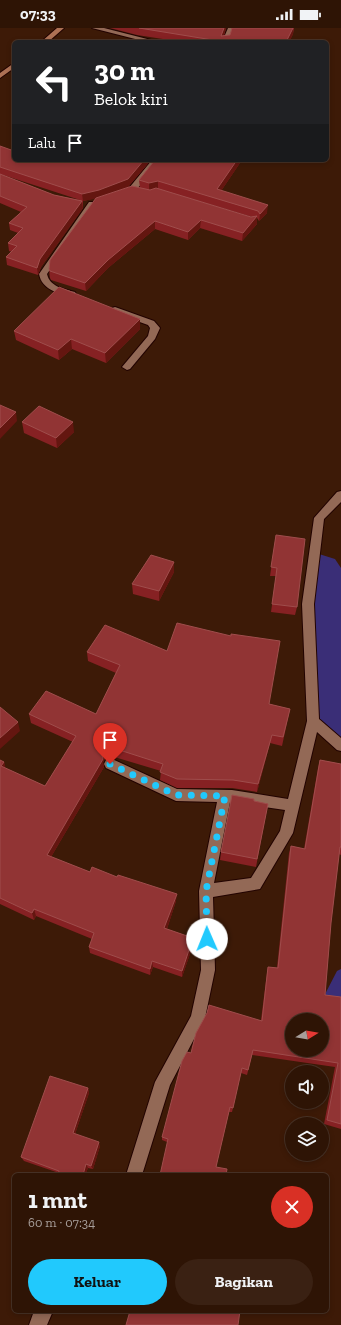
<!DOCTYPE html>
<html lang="id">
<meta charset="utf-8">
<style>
body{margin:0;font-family:"Zilla Slab",serif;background:#3a2113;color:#f1f3f6;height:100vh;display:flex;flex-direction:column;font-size:15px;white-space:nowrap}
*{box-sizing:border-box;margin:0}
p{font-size:13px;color:#a79e9a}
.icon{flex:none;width:22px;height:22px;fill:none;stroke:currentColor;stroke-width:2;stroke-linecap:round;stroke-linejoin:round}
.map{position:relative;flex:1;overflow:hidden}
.drawer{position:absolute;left:12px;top:1145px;width:317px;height:140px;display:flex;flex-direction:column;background:#2e1405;border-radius:6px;box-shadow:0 2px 6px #0003,0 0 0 1px #493327}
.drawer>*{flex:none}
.banner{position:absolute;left:12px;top:12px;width:317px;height:122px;border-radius:6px;box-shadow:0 2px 6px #0003,0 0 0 1px #493327;background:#202124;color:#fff;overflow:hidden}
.needle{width:26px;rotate:79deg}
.tools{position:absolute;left:285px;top:985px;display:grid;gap:8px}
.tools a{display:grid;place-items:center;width:44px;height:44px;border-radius:50%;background:#2e1405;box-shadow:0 2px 6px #0003,0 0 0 1px #493327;font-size:20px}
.pin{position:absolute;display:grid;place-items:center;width:34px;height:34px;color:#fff;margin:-41px -17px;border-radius:50% 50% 50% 0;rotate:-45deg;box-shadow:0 0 4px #0007}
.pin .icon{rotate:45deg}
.me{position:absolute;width:44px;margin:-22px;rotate:359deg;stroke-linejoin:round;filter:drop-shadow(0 0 3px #0008)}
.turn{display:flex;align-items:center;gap:14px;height:84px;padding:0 16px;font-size:18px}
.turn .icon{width:52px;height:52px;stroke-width:2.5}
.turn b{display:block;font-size:28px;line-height:34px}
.then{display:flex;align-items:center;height:38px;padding:0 16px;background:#0003;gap:8px;font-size:15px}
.round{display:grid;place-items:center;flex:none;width:42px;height:42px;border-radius:21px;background:#3a2113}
.overview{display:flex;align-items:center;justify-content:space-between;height:68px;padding:0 16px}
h1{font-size:24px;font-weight:700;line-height:30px}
.button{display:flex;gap:8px;margin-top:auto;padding:8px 16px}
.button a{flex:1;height:46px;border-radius:24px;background:#21c9fd;color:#111;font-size:16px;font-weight:700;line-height:46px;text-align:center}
.button a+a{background:#3a2113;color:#f1f3f6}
.status{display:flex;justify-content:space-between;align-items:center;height:28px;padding:0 20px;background:#2e1405;direction:ltr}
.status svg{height:11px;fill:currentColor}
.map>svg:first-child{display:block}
</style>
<div class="status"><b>07:33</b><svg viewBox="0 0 49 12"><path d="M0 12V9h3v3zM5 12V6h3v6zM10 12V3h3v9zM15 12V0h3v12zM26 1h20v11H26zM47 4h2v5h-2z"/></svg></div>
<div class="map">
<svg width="341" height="1297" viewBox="0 0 341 1297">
<rect width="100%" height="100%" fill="#3d1a07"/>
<path fill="#3a2e77" d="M319,526L335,531L341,540V718L313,693L308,576Z
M341,941V975L322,972L337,943Z"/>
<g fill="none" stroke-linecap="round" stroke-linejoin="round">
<g stroke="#220300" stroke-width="2">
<path id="minor" d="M92,0H104L159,14H147Z
M228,0H234L228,14H222Z
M152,132H160C151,144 134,172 117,169V165L129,160Z
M89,174H92L96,176L47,246C50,259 64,261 75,264L76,266L72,269C58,265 42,262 39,246Z
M115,279L154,293L160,300L155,311L130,341L127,342L122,339L148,308L150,300L148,297L112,284L110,282L112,280Z
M341,463V474L324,491L314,576L319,691L341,710V723L337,722L317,704L293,805L260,861L213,869L215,942L205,990L170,1057L142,1147H126L155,1054L191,988L201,942L199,863L217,774L176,773L106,740L104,736L106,732L110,730L177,761L232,762L288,771L307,693L302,576L314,490L337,464ZM230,774L285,782L280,803L251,850L214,855Z
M34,1283H53L47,1297H29Z"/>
</g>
<g stroke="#220300" stroke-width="2">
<path id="primary" d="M57,0H64L48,14H41Z
M14,35V40L0,50V45Z"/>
</g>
<use href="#minor" fill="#936956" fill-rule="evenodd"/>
<use href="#primary" fill="#ad7155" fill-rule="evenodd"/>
</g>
<path fill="#862123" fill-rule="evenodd" d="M110,0H226L224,8L230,7L232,0H294L293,6L289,14H182L137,7Z
M0,118L14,132H151L128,159L111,165L140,160L139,152L155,132H242L221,163L267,185L259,193L257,190V196L242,213L200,200L188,212L155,201L108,240L86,263L51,252L50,250L49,241L96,170L83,173V180L41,239L38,247L7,237L6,229L12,224L9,223L8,215L18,205L10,202L9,195L21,184L0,175V146L54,167L80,172L0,146ZM157,161H158L252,189H251Z
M140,301L106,335L72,321L59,332L16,312L14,303Z
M22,394L74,404L57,420L24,405Z
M276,507L297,579L295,587L271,584L276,548H270Z
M174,534V544L159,573L133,566L132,556Z
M87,624L269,676L290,681L282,718L270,715L257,764L232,760H177L160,752L161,743L111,728L105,731L103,734L104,739L51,829L90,844L176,873L167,901L193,910V917L182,949L153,939L150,947L90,925L89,919L92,911L36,888L34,892L0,876V732L4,734L5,740L45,758L73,714L31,695L29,686H96L116,645L88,633Z
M320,732L341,736V827L339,826L331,895L325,967L341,969V1101L324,1096L335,1039L252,1027L247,1047L241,1045L232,1084H229L216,1139L167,1114L162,1112V1109L191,1025L261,992L267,945L268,939L277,940L289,825L291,818L304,821L318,740Z
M254,773L268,776L256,839L220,832L221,824Z
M88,1060L89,1065L75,1106L100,1118L93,1141L88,1140L85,1147H58L59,1145L24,1133L21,1129Z"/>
<path fill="#641610" d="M224,0H226L222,14L221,8Z
M293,0V6L289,14H286Z
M144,132H151L128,159L100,170L83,173L82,166Z
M237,132H242L217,169V161Z
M158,153V161L149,162V155Z
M82,173L83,180L41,239L38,247L37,240L40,231Z
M268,177L267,185L259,193L260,186Z
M257,188V196L242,213L243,205Z
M201,192L200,200L188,212V204Z
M155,193V201L108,240L86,263L85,255L108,232Z
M140,291V301L106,335L105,325Z
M71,311L72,321L59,332L58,322Z
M16,384L17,393L0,411V400Z
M73,394L74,404L57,420L56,410Z
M174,534V544L159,573V563Z
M18,694L20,703L0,721V710Z
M272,707L270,715L257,764L258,756Z
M110,719L111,728L105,731L103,734L104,739L48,834L47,827L104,723Z
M4,734L6,742L1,738Z
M177,866L176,873L165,907L164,900Z
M34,881L36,888L34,892L32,885Z
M193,910V917L182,949V943Z
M152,933L153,939L150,947V941Z
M88,1060L89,1065L74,1109L73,1105Z
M99,1114L100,1118L93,1141L91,1138Z
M86,1136L88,1140L85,1147H83Z"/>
<path fill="#913434" stroke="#9f4d4c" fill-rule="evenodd" d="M139,0H224L221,8L230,7L232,0H293L286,14H217L219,13Z
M0,118L14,123V132H144L128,151L99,162L82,166L0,139Z
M155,132H237L217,161L268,177L260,186L258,183L158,153L149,155L139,152Z
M0,146L54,167L82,173L40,231L37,240L6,229L17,218L8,215L23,200L9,195L27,179L0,168Z
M132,158L150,162L156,160L251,189L257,188L243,205L201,192L188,204L155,193L108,232L85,255L50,243L49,241L50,232L96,170Z
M59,259L140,291L105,325L71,311L58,322L14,303Z
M0,377L16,384L0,400Z
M39,378L73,394L56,410L22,394Z
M276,507L305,511L297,579L272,576L277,540L271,539Z
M151,527L174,534L159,563L132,556Z
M177,595L231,608V606L280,613L269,676L290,681L283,709L272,707L258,756L233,752L177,751L160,744L163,736L110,719L104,723L102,727L103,731L47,827L90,844L92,839L117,849L118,847L177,866L164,900L193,910L182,943L152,933L150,941L89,919L94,905L34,881L32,885L0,870V732L4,734L1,738L45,758L76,708L29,686L46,663L96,686L120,637L87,624L105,597L167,623Z
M0,679L18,694L0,710Z
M320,732L341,736V819H340L331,895L325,967L341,969V1096L327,1092L338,1035L253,1022L248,1042L242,1040L233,1080L230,1079L216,1139L227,1141L226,1147H160L168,1111L162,1109L182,1033L187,1024L191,1025L196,1005L207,985L209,977L262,993L268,939L278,940L291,818L305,821ZM292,992H322V1022H292Z
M232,767L254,771V773L268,776L257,831L221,824Z
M50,1048L88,1060L73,1105L99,1114L91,1138L86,1136L83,1147H58L59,1143L21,1129Z
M130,1283H240L238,1297H126Z"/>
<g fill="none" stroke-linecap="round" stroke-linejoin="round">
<path stroke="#21c9fd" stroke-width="7" stroke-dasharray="0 12.6" d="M110,736L176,767L225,768L206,863L207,911"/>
</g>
</svg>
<div class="tools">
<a><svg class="needle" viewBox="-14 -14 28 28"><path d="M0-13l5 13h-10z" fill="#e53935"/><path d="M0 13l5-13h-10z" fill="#a79e9a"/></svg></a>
<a><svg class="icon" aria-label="sound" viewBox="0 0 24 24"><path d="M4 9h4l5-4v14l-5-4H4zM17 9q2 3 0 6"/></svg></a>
<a><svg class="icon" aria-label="layers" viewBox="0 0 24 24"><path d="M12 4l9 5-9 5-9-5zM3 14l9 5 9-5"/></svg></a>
</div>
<div class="pin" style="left:110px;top:736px;background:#d93025"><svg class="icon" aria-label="arrive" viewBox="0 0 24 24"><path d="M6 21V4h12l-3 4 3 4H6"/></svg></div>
<svg class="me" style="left:207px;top:911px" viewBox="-20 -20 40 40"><circle r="19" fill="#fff"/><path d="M0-13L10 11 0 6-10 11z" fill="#21c9fd"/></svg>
<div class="banner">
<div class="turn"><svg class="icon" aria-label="left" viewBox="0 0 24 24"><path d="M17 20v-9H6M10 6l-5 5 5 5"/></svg><div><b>30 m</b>Belok kiri</div></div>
<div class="then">Lalu<svg class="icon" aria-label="arrive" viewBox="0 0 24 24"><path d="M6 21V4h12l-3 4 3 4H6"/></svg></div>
</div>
<section class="drawer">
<div class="overview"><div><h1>1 mnt</h1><p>60 m · 07:34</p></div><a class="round" style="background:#d93025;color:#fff"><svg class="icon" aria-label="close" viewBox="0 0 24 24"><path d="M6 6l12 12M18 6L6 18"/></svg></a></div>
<div class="button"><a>Keluar</a><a>Bagikan</a></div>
</section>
</div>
